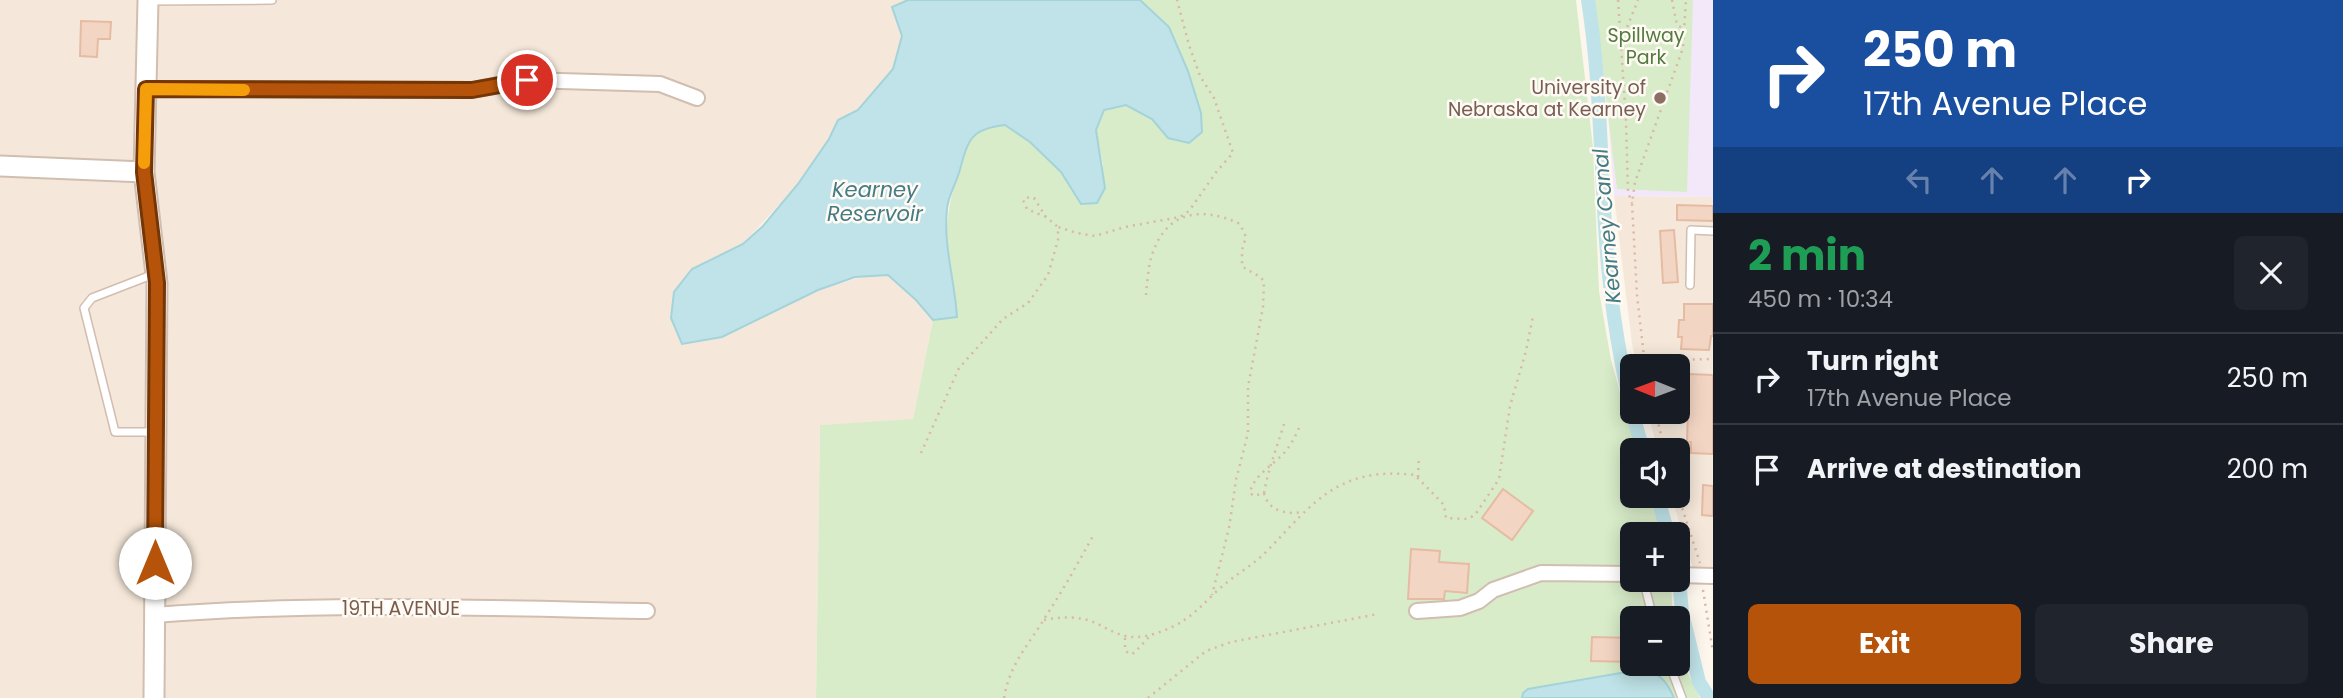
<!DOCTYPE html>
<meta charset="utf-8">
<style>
body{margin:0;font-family:Poppins,sans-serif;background:#20242c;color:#f1f3f6;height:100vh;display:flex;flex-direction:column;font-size:26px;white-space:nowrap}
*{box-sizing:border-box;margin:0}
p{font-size:23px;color:#9ea1a6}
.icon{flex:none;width:38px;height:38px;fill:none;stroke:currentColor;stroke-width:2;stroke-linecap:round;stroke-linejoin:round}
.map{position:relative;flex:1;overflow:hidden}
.panel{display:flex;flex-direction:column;background:#171b24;width:630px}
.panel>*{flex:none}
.top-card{background:#1a4fa0;color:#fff;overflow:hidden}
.needle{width:46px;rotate:271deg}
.fabs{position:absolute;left:1620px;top:354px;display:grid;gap:14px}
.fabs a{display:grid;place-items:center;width:70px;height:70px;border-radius:10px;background:#171b24;box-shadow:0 4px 18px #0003;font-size:35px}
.pin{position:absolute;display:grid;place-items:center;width:60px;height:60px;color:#fff;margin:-30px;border:4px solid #fff;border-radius:50%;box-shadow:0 2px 7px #0007}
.me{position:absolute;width:77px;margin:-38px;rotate:0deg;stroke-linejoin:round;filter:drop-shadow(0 0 5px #0008)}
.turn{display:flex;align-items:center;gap:24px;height:147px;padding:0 35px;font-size:32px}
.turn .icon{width:91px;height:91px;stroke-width:2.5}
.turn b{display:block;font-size:49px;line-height:60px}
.lanes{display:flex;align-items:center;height:66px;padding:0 35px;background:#0003;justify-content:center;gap:35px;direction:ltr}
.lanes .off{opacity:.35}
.round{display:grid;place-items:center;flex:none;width:74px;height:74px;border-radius:10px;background:#20242c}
.headline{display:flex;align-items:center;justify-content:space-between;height:119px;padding:0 35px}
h1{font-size:42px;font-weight:700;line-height:52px;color:#1e9e55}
.primary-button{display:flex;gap:14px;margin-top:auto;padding:14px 35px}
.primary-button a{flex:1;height:80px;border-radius:10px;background:#b45309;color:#fff;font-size:28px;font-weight:700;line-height:80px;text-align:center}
.primary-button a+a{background:#20242c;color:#f1f3f6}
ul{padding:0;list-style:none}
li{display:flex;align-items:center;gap:21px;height:91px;padding:0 35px;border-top:2px solid #363941}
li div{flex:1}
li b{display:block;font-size:26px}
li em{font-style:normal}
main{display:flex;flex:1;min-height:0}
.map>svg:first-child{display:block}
</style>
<main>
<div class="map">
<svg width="1713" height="698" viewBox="0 0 1713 698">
<rect width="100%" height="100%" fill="#fdf6ec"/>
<path fill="#f5e8da" d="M0,0H908L892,7L902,36L893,69L858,110L838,120L829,139L798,184L743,244L706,261L722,337L818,290L861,277L888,275L916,300L933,320L913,420L820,425L816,698H0Z
M1614,196L1713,197V569L1693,568L1671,495H1678V450H1658L1648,415L1647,411H1678V366H1637L1632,344Z"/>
<path fill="#f3e8fa" d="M1600,0H1713V197L1614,196Z"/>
<path fill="#d8ecc9" d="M1140,0H1576L1593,148L1599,291L1611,360L1636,450H1633V495H1652L1664,534H1633V579H1671V584L1673,618H1633V663H1678V653L1700,698H816L820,425L913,419L933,320L957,317C956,298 951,282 948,263C943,232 949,202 958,173C968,141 969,129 1005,125L1030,142L1061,172L1081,204L1103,165L1096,130L1104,110L1124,102L1152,119L1168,138L1202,132L1201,113L1188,71L1169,27Z
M1594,0H1693L1687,192L1617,189Z"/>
<path fill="#bfe3e8" stroke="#a5d3da" stroke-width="2" d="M908,0H1140L1169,27L1188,71L1201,113L1202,132L1189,143L1168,138L1152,119L1126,105L1104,110L1096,130L1105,188L1097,203L1081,204L1061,172L1030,142L1005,125C969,129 968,141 959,173C955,185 948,197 947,209C943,246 955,281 957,317L933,320L916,300L888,275L855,277L818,290L722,337L682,344L671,318L674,292L692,269L743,244L763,226L798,184L829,139L838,120L858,110L893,69L902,36L892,7Z
M1638,670C1657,669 1667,681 1674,698H1522L1523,693L1528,689Z"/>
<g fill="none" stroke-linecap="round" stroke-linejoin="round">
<path stroke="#bfe3e8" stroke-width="14" d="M1588,0C1602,88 1600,178 1608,266C1614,328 1625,391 1643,450
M1657,495L1668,534
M1678,566L1682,613L1699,682L1709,698"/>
</g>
<path fill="#f3d5c3" stroke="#e6bba3" stroke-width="2" d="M81,21L111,22L110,39H98L97,57L80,56Z
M1677,205L1713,206V221L1677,220Z
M1674,230L1678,282L1663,283L1660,231Z
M1684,304H1713V336H1711L1709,350L1681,349L1682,337H1678L1679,320H1684Z
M1689,374L1713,375V454L1691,453V442H1687Z
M1703,485L1713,486V516L1702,515Z
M1503,489L1533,511L1512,540L1482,518Z
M1411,549L1440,551L1439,562L1469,564L1467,593L1445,591L1444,599H1408Z
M1592,637L1633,638V662L1591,661Z"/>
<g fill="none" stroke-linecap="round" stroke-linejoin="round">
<g stroke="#d1beb0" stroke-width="10">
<path id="service" d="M148,1L272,0
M154,274L92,298L84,308L115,432H155
M1690,285L1691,230L1713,231
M1643,579L1653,618
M1669,663L1682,698"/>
</g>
<g stroke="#d1beb0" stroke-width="18">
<path id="minor" d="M146,89L472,90L527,80L660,84L697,98
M1678,575L1713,576
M1417,611L1460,608L1479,601L1493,590L1541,573L1633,574
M154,615C319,602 482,608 647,611"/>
</g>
<g stroke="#d1beb0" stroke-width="23">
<path id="tertiary" d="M148,0L144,172L157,283L154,698
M0,166L144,172"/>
</g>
<path stroke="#d9b8a5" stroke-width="2.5" stroke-dasharray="2 5" stroke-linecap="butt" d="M1618,0L1626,121L1628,192L1632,203
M1672,0L1677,25L1684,29
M1622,40L1638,0
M1046,217L1027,209L1023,200L1029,197L1034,198L1046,217L1058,227
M1146,295C1147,284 1148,272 1150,262C1162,213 1198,204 1240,224L1246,237L1242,250V266C1249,272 1257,273 1264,281L1263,307L1248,387V433L1236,480L1229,528L1212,595
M1644,356L1672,360L1713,359
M1645,366L1637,295L1632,203L1635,182L1683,48L1686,0
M1655,411L1665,450
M1284,424C1277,447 1268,470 1264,493L1254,496L1250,493C1253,476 1273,465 1284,453C1291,445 1295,437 1299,428
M921,453L959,368L1003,319L1028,303L1048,275L1058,240V227L1077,233L1095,236L1125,227L1180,217L1189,211L1217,171L1233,153L1214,98L1200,76L1189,45L1177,0
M1418,477L1419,456
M1264,493C1268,511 1287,515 1303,512
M1678,495L1700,563
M1703,590L1713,652
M1044,620C1060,617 1075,616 1091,621C1106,627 1120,638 1136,637C1148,637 1161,632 1172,627C1191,618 1202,605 1217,591C1233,576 1252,566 1267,551C1314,502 1339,466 1415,475L1444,505L1446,518L1467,519L1475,515L1499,479L1510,406L1526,351L1533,316
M1125,638V650L1129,654L1134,653L1151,635
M1004,698C1010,663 1028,646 1046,616C1063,590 1078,563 1093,536
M1148,698L1206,651L1231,642L1378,614"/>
<use href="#service" stroke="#fff" stroke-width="7"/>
<use href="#minor" stroke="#fff" stroke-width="14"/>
<use href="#tertiary" stroke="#fff" stroke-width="19"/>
</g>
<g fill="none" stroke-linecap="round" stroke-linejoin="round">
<g stroke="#753606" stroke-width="18">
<path id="route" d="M155,563L157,283L144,172L146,89L472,90L527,80"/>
</g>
<use href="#route" stroke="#b45309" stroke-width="12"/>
<path stroke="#f59e0b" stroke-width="12" d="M144,163L146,89L244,90"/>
</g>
<circle fill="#8d6e63" stroke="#fffaf3" stroke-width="2.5" cx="1660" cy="98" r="7"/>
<g text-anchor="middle" stroke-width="5" stroke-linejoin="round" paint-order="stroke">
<g font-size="19" fill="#537a41" stroke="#fffaf3">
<text x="1646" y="42">Spillway<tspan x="1646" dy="22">Park</tspan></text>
</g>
<g font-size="19" fill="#785e54" stroke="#fffaf3" text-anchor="end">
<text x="1646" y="94">University of<tspan x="1646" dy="22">Nebraska at Kearney</tspan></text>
</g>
<g font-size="19" fill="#7a5c4d" stroke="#fffaf3">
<text x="401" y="615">19TH AVENUE</text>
</g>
<g font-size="21" font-style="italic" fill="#437c86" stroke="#fffaf3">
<text x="875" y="197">Kearney<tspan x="875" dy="24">Reservoir</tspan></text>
<text transform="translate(1607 226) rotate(-95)" y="7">Kearney Canal</text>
</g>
</g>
</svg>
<div class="fabs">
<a><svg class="needle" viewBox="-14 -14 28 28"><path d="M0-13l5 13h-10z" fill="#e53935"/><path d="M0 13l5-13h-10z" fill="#9ea1a6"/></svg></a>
<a><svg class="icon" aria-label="sound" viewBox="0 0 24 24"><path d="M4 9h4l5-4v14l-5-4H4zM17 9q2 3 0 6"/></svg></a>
<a>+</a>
<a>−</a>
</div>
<div class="pin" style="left:527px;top:80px;background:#d93025"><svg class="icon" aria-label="arrive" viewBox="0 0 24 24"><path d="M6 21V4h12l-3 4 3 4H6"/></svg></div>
<svg class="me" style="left:155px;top:563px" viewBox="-20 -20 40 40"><circle r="19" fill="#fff"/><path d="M0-13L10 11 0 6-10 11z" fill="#b45309"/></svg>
</div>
<section class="panel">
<div class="top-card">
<div class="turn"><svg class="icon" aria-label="right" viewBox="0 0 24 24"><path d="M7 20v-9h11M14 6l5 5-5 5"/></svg><div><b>250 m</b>17th Avenue Place</div></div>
<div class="lanes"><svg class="icon off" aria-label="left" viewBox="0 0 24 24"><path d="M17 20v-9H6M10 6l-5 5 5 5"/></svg><svg class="icon off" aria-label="ahead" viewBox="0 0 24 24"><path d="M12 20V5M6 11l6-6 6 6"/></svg><svg class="icon off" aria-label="ahead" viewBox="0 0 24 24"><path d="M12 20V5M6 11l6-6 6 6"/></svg><svg class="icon" aria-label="right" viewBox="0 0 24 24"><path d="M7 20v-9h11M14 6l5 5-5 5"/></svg></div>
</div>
<div class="headline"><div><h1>2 min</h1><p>450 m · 10:34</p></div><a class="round"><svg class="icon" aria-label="close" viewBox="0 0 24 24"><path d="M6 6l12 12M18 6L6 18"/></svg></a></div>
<ul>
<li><svg class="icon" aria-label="right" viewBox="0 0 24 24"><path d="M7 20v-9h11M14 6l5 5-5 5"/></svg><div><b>Turn right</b><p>17th Avenue Place</p></div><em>250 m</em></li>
<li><svg class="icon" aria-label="arrive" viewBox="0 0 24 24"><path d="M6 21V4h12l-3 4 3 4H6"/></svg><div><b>Arrive at destination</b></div><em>200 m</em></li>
</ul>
<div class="primary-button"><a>Exit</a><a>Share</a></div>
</section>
</main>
